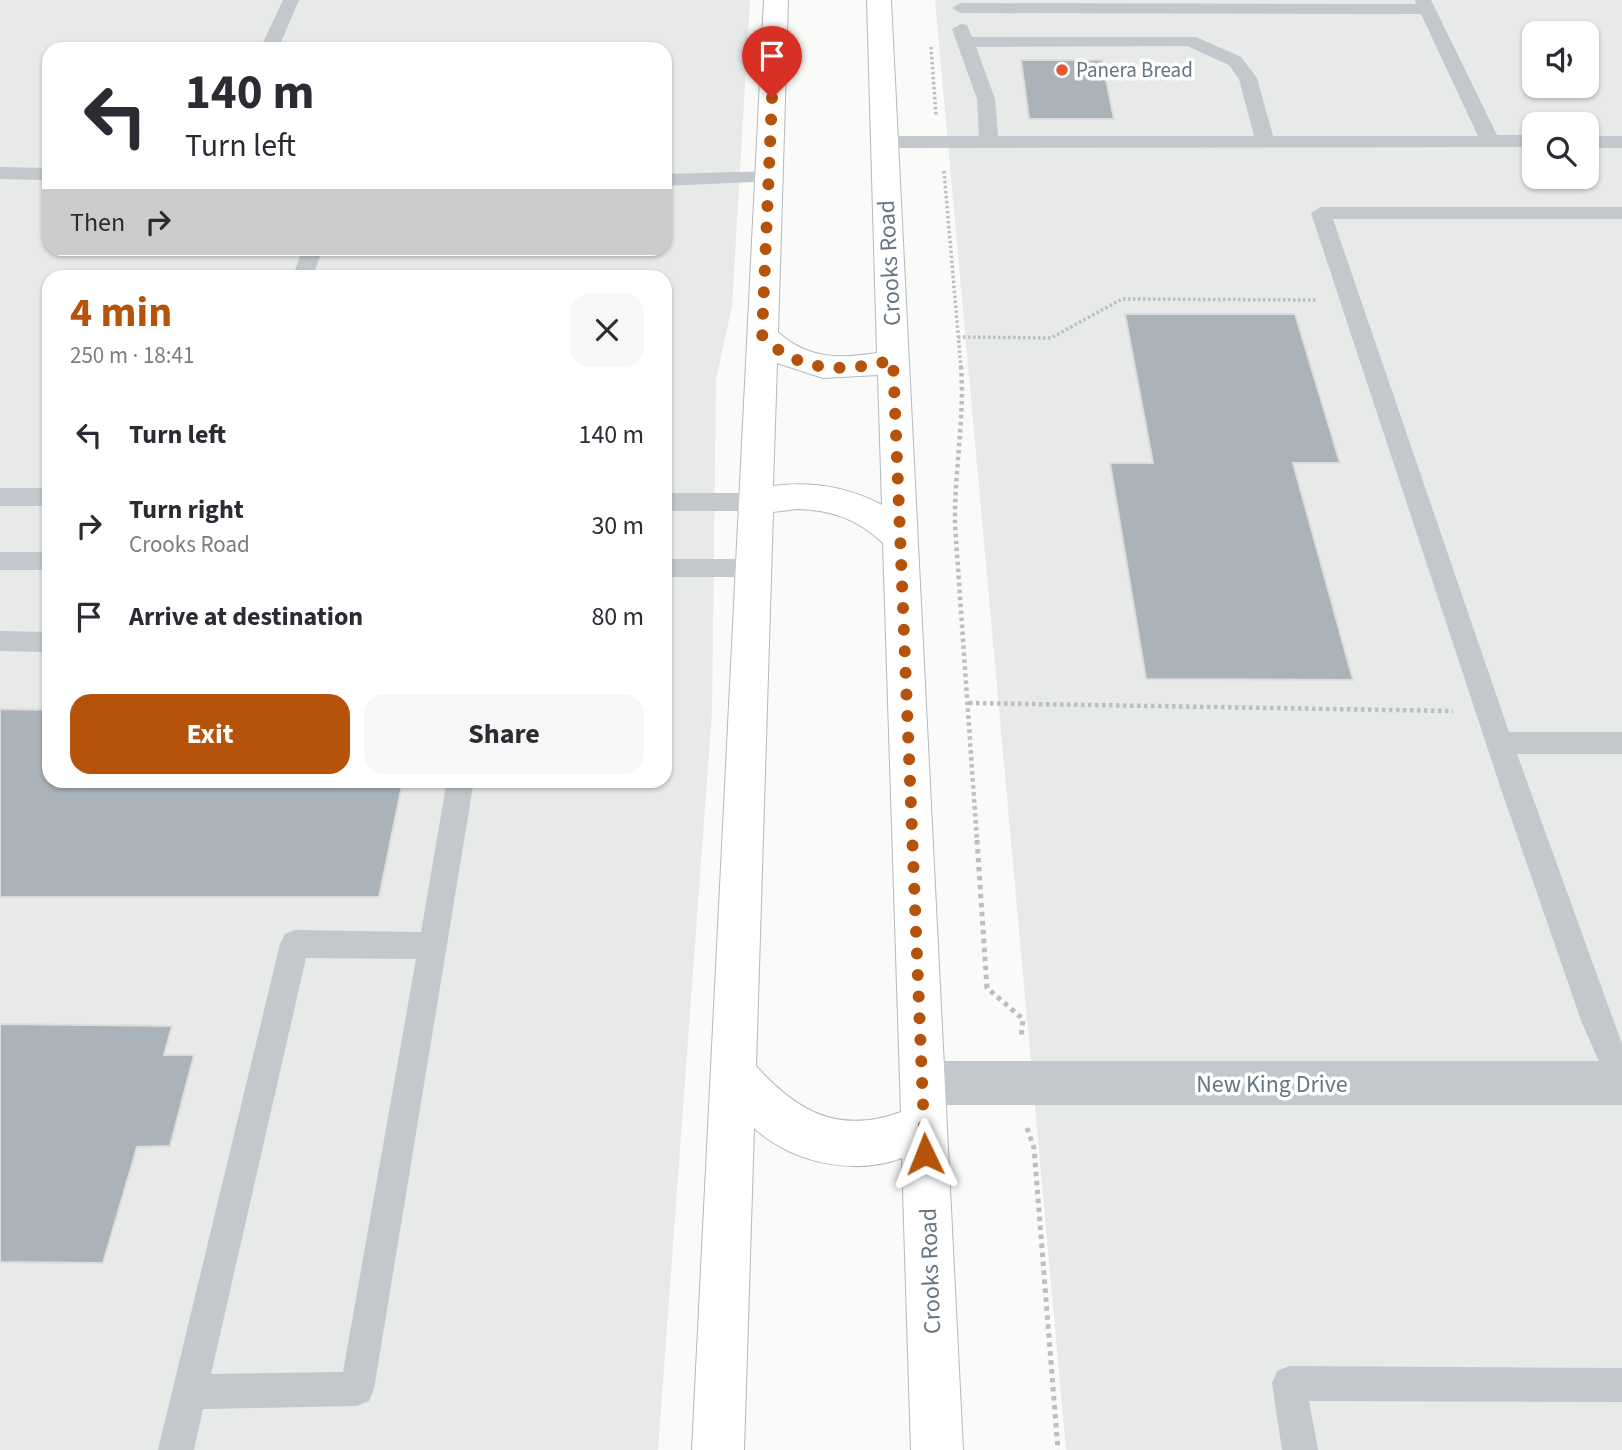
<!DOCTYPE html>
<meta charset="utf-8">
<style>
body{margin:0;font-family:"Source Sans 3",sans-serif;background:#f7f7f7;color:#2b2b33;height:100vh;display:flex;flex-direction:column;font-size:26px;white-space:nowrap}
*{box-sizing:border-box;margin:0}
p{font-size:23px;color:#7c7c81}
.icon{flex:none;width:38px;height:38px;fill:none;stroke:currentColor;stroke-width:2;stroke-linecap:round;stroke-linejoin:round}
.map{position:relative;flex:1;overflow:hidden}
.drawer{position:absolute;left:42px;top:270px;width:630px;height:518px;display:flex;flex-direction:column;background:#fff;border-radius:21px;box-shadow:0 2px 5px #0004}
.drawer>*{flex:none}
.banner{position:absolute;left:42px;top:42px;width:630px;height:214px;border-radius:21px;box-shadow:0 2px 5px #0004;background:#fff;color:#2b2b33;overflow:hidden}
.controls{position:absolute;left:1522px;top:21px;display:grid;gap:14px}
.controls a{display:grid;place-items:center;width:77px;height:77px;border-radius:14px;background:#fff;box-shadow:0 2px 5px #0004;font-size:35px}
.pin{position:absolute;display:grid;place-items:center;width:60px;height:60px;color:#fff;margin:-72px -30px;border-radius:50% 50% 50% 0;rotate:-45deg;box-shadow:0 0 7px #0007}
.pin .icon{rotate:45deg}
.me{position:absolute;width:77px;margin:-38px;rotate:358deg;stroke-linejoin:round;filter:drop-shadow(0 0 5px #0008)}
.turn{display:flex;align-items:center;gap:24px;height:147px;padding:0 28px;font-size:32px}
.turn .icon{width:91px;height:91px;stroke-width:2.5}
.turn b{display:block;font-size:49px;line-height:60px}
.then{display:flex;align-items:center;height:66px;padding:0 28px;background:#0003;gap:14px;font-size:26px}
.round{display:grid;place-items:center;flex:none;width:74px;height:74px;border-radius:21px;background:#f7f7f7}
.headline{display:flex;align-items:center;justify-content:space-between;height:119px;padding:0 28px}
h1{font-size:42px;font-weight:700;line-height:52px;color:#b45309}
.primary-button{display:flex;gap:14px;margin-top:auto;padding:14px 28px}
.primary-button a{flex:1;height:80px;border-radius:21px;background:#b45309;color:#fff;font-size:28px;font-weight:700;line-height:80px;text-align:center}
.primary-button a+a{background:#f7f7f7;color:#2b2b33}
ul{padding:0;list-style:none}
li{display:flex;align-items:center;gap:21px;height:91px;padding:0 28px}
li div{flex:1}
li b{display:block;font-size:26px}
li em{font-style:normal}
.map>svg:first-child{display:block}
</style>
<div class="map">
<svg width="1622" height="1450" viewBox="0 0 1622 1450">
<rect width="100%" height="100%" fill="#fafaf8"/>
<path fill="#e8e9e9" fill-rule="evenodd" d="M0,0H750L732,306L716,380L712,712L658,1450H0ZM49,49H665V248H49ZM49,276H665V780H49Z
M935,0H1622V1450H1066ZM1535,33H1587V86H1535ZM1535,124H1587V177H1535Z"/>
<path fill="#aab3b9" stroke="#dcdcda" stroke-width="2" d="M1021,60H1102L1114,119H1029Z
M1125,314H1295L1340,463H1293L1353,680L1146,679L1110,463H1153Z
M0,709L49,710V780H403L379,897H0Z
M0,1024L172,1026L164,1055H194L170,1146L137,1147L103,1263L0,1262Z"/>
<g fill="none" stroke-linecap="round" stroke-linejoin="round">
<g stroke="#b3babf" stroke-width="2">
<path id="secondary" d="M764,0H788L778,332C807,359 840,359 877,353L867,0H891L963,1450H911L902,1158C853,1176 793,1163 754,1128L744,1450H692ZM777,363L823,378L878,375L882,505C848,487 811,481 773,486ZM797,509C832,510 857,519 883,543L901,1112C838,1135 797,1111 756,1066L773,512Z"/>
</g>
<path stroke="#bbbfc2" stroke-width="3.5" stroke-dasharray="2.5 2.5" stroke-linecap="butt" d="M931,47L936,115
M944,171L961,368
M958,337L1051,338L1122,299L1316,300"/>
<path stroke="#bbbfc2" stroke-width="4.5" stroke-dasharray="3.5 3.5" stroke-linecap="butt" d="M961,366C965,419 954,472 955,525L977,841
M969,703L1453,711"/>
<path stroke="#bbbfc2" stroke-width="5" stroke-dasharray="4.5 4.5" stroke-linecap="butt" d="M977,840L987,988L1023,1019L1021,1039
M1027,1128L1034,1148L1058,1450"/>
<path fill="#c3c8cc" fill-rule="evenodd" d="M283,0H299L278,49H260Z
M1415,0H1431L1497,135H1535V147L883,148L874,142L883,136H979L977,99L952,29L961,24L967,25L972,37H1196L1241,57L1257,78L1273,136H1478L1421,14L960,13L952,8L960,3L1416,4ZM1187,46L1229,65L1239,79L1254,136H998L995,99L976,47Z
M1587,136H1622V148H1587Z
M0,167L49,168V180L0,179Z
M769,171L779,177L776,181L665,186V174Z
M1321,207H1622V219H1333L1509,732H1622V754H1517L1622,1044V1093L1611,1089L1582,1023L1502,792L1311,213Z
M303,248H323L313,276H293Z
M0,488H49V506H0Z
M665,493H757L765,496L769,502L765,508L757,511H665Z
M0,552H49V570H0Z
M665,559H754L763,561L766,568L763,575L754,577H665Z
M0,631L49,632V652L0,651Z
M447,780H474L374,1389L369,1401L357,1406L203,1409L194,1450H158L280,944L285,934L295,930L421,932ZM306,958L416,959L343,1372L211,1374Z
M1289,1366L1622,1368V1402L1309,1401L1318,1450H1282L1272,1383L1277,1371Z"/>
<path fill="#c3c8cc" fill-rule="evenodd" d="M923,1061H1622V1105H923L907,1099L900,1083L907,1067Z"/>
<use href="#secondary" fill="#fff" fill-rule="evenodd"/>
</g>
<g fill="none" stroke-linecap="round" stroke-linejoin="round">
<path stroke="#b45309" stroke-width="12" stroke-dasharray="0 21.6" d="M772,98L762,335C797,374 846,372 893,360L925,1154"/>
</g>
<circle fill="#e4572e" stroke="#fff" stroke-width="2.5" cx="1062" cy="70" r="7"/>
<g text-anchor="middle" stroke-width="7" stroke-linejoin="round" paint-order="stroke">
<g font-size="21" fill="#657683" stroke="#fff" text-anchor="start">
<text x="1076" y="77">Panera Bread</text>
</g>
<g font-size="24" fill="#657683" stroke="#fff">
<text transform="translate(889 263) rotate(-93)" y="8">Crooks Road</text>
<text x="1272" y="1092">New King Drive</text>
<text transform="translate(930 1271) rotate(-92)" y="8">Crooks Road</text>
</g>
</g>
</svg>
<div class="controls">
<a><svg class="icon" aria-label="sound" viewBox="0 0 24 24"><path d="M4 9h4l5-4v14l-5-4H4zM17 9q2 3 0 6"/></svg></a>
<a><svg class="icon" aria-label="search" viewBox="0 0 24 24"><circle cx="10" cy="10" r="6"/><path d="M15 15l6 6"/></svg></a>
</div>
<div class="pin" style="left:772px;top:98px;background:#d93025"><svg class="icon" aria-label="arrive" viewBox="0 0 24 24"><path d="M6 21V4h12l-3 4 3 4H6"/></svg></div>
<svg class="me" style="left:925px;top:1154px" viewBox="-20 -20 40 40"><path d="M0-17L14 15 0 8-14 15z" fill="#b45309" stroke="#fff" stroke-width="4"/></svg>
<div class="banner">
<div class="turn"><svg class="icon" aria-label="left" viewBox="0 0 24 24"><path d="M17 20v-9H6M10 6l-5 5 5 5"/></svg><div><b>140 m</b>Turn left</div></div>
<div class="then">Then<svg class="icon" aria-label="right" viewBox="0 0 24 24"><path d="M7 20v-9h11M14 6l5 5-5 5"/></svg></div>
</div>
<section class="drawer">
<div class="headline"><div><h1>4 min</h1><p>250 m · 18:41</p></div><a class="round"><svg class="icon" aria-label="close" viewBox="0 0 24 24"><path d="M6 6l12 12M18 6L6 18"/></svg></a></div>
<ul>
<li><svg class="icon" aria-label="left" viewBox="0 0 24 24"><path d="M17 20v-9H6M10 6l-5 5 5 5"/></svg><div><b>Turn left</b></div><em>140 m</em></li>
<li><svg class="icon" aria-label="right" viewBox="0 0 24 24"><path d="M7 20v-9h11M14 6l5 5-5 5"/></svg><div><b>Turn right</b><p>Crooks Road</p></div><em>30 m</em></li>
<li><svg class="icon" aria-label="arrive" viewBox="0 0 24 24"><path d="M6 21V4h12l-3 4 3 4H6"/></svg><div><b>Arrive at destination</b></div><em>80 m</em></li>
</ul>
<div class="primary-button"><a>Exit</a><a>Share</a></div>
</section>
</div>
